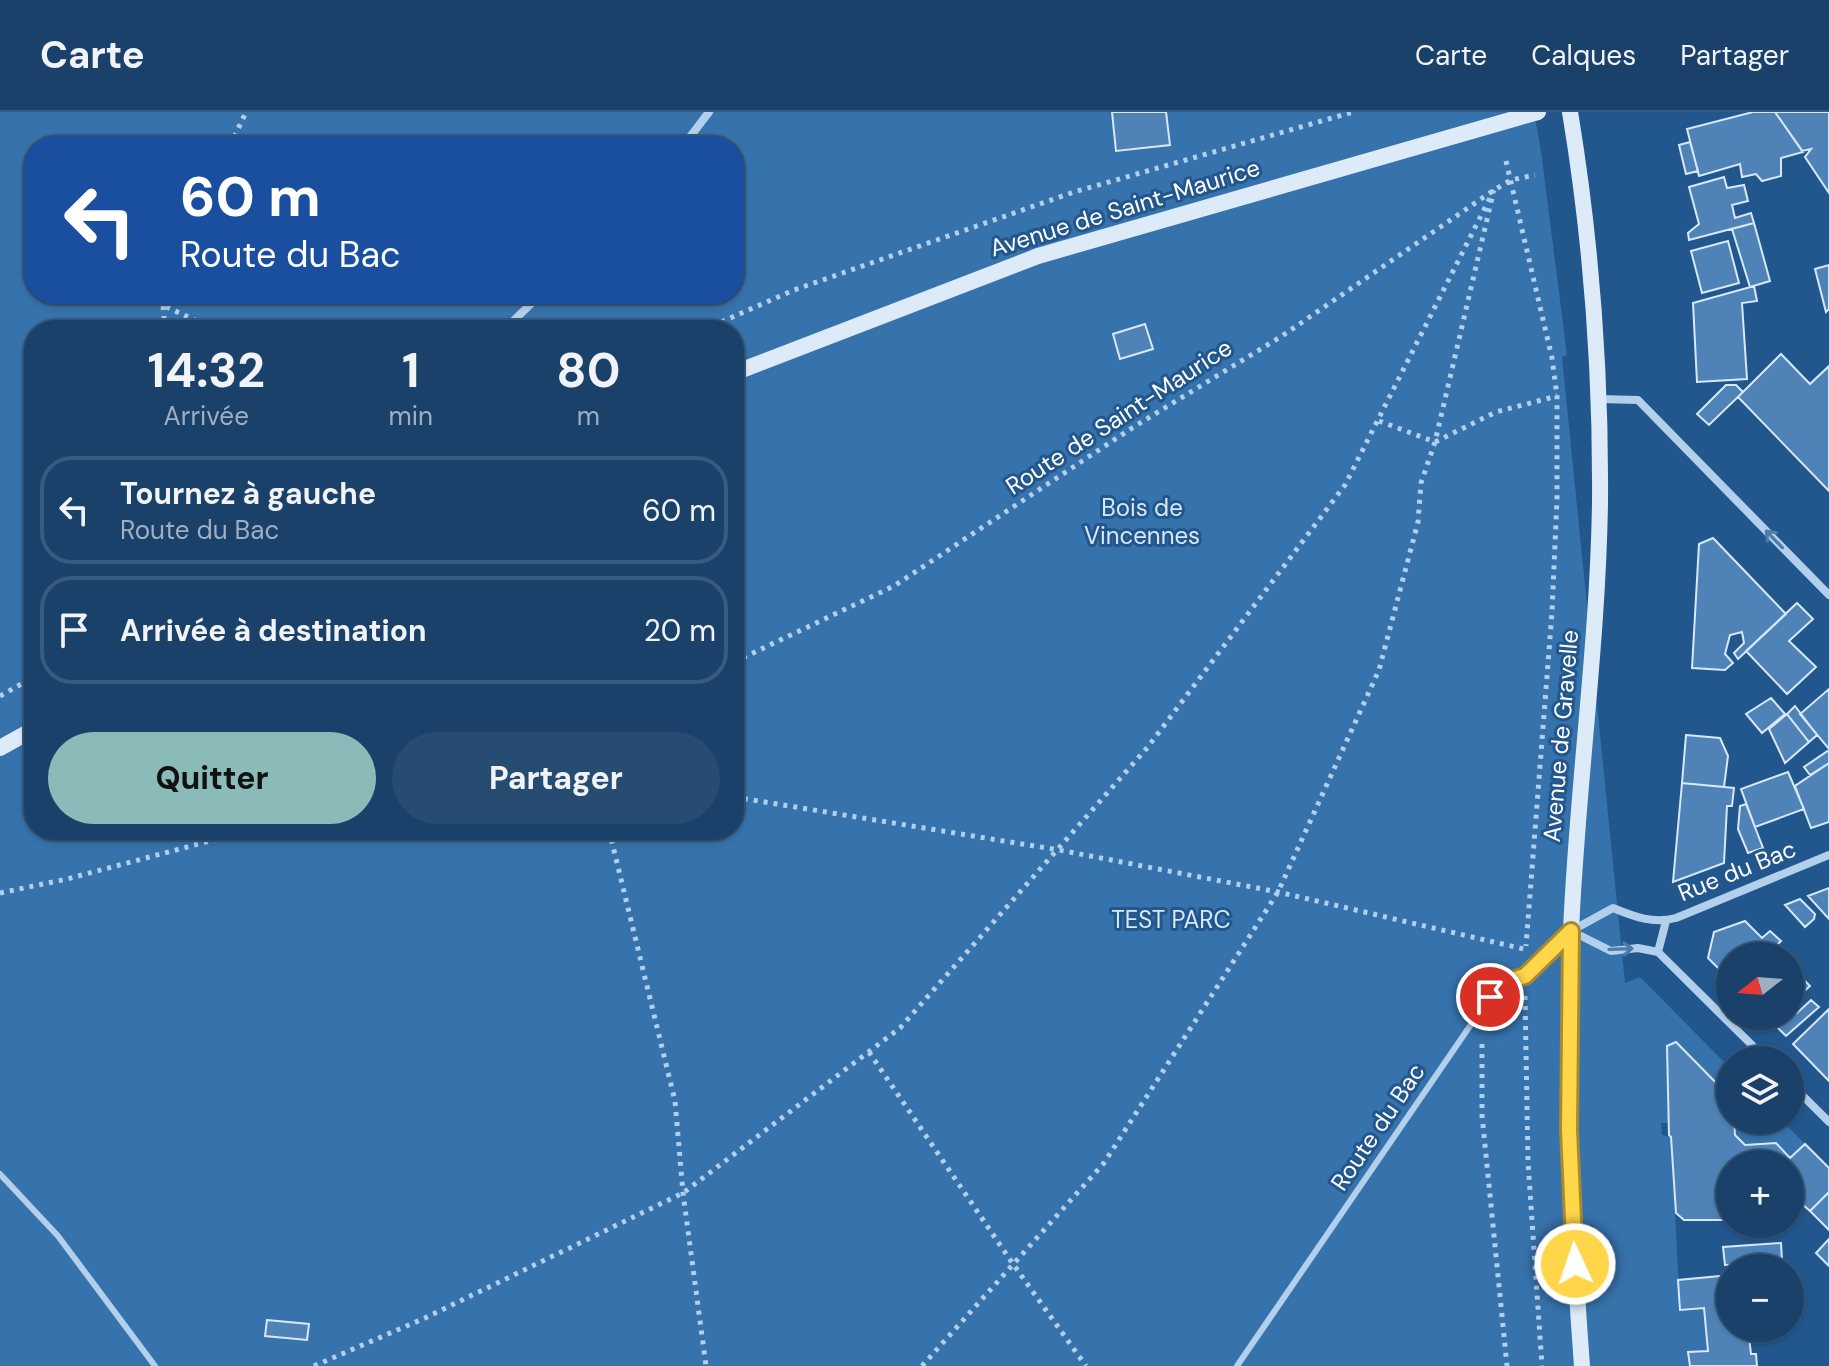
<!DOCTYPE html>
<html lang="fr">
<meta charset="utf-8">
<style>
body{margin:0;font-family:"DM Sans",sans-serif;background:#274c72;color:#f1f3f6;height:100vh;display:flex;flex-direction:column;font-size:30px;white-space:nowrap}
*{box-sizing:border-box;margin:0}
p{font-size:26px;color:#9fafc1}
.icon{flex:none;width:44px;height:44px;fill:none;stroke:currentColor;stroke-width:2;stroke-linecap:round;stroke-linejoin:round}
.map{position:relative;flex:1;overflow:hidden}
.side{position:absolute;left:24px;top:208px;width:720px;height:520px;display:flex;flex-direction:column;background:#1a416a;border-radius:32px;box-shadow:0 2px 6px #0004,0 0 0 2px #385a7e}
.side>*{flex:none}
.guide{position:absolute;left:24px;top:24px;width:720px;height:168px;border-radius:32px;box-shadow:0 2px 6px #0004,0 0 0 2px #385a7e;background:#1a4fa0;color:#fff;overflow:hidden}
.needle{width:52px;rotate:253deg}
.tools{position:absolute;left:1716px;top:830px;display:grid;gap:16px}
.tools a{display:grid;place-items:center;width:88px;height:88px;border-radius:50%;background:#1a416a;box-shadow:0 2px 6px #0004,0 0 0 2px #385a7e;font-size:40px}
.pin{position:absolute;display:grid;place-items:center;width:68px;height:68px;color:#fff;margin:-34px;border:4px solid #fff;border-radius:50%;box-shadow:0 2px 8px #0007}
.me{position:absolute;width:88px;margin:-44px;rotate:357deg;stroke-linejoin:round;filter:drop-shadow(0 0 6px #0008)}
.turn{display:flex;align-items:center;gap:28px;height:168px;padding:0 24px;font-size:36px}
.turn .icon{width:104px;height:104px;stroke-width:2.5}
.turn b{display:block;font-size:56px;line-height:68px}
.eta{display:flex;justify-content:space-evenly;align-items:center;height:136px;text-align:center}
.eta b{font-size:48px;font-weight:700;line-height:56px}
.button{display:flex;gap:16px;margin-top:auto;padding:16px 24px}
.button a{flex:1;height:92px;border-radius:48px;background:#8bbbb9;color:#111;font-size:32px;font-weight:700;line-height:92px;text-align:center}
.button a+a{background:#274c72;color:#f1f3f6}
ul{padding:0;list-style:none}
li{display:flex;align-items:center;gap:24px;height:108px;margin:0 16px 12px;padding:0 8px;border:4px solid #385a7e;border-radius:32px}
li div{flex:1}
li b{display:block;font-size:30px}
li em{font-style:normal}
header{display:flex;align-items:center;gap:48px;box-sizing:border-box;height:112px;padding:0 40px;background:#1a416a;border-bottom:2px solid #385a7e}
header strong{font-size:38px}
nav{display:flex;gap:44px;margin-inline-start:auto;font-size:28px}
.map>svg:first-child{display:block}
</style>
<header>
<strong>Carte</strong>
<nav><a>Carte</a><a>Calques</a><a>Partager</a></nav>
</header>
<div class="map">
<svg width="1829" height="1254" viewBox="0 0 1829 1254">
<rect width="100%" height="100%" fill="#22578e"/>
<path fill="#3672ab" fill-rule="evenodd" d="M0,0H1534L1541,39L1567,243L1562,245L1625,871L1640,865L1730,956V985L1677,931L1667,934L1670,1008L1669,1011H1661L1662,1023L1671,1025L1680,1197L1704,1196L1708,1239L1689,1240L1690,1254H0ZM34,34H734V182H34ZM34,218H734V718H34Z
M1734,1008H1781L1805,1032L1790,1046L1776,1031L1745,1033L1735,1023Z"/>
<path fill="#4f83b7" stroke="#d7e8f9" stroke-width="2" d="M1112,0H1166L1170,33L1116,39Z
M1753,0H1775L1803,40L1781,46V64L1762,69L1756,62L1742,65L1740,52L1699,64L1687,17Z
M1775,0H1829V81L1805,45L1811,37L1802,39Z
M1690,30L1698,59L1686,62L1679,33Z
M1724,65L1727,76L1744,73L1748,89L1732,93L1735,106L1751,101L1754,111L1689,128L1688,121L1699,112L1689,75Z
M1754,111L1770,169L1750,175L1732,117Z
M1728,129L1739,171L1702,181L1691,139Z
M1829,153V197L1826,200L1815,157Z
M1754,174L1757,189L1742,191L1747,267L1697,270L1693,191Z
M1145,212L1153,237L1120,247L1113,222Z
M1781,242L1810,272L1829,254V379L1738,285Z
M1726,273H1736L1743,280L1709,313L1697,302Z
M1713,426L1786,502L1738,547L1734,541L1744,531L1742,520L1730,523L1725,542L1733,551L1725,558L1692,556L1699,432Z
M1797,491L1813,507L1789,529L1816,555L1787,582L1746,539Z
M1829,577V637L1800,602Z
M1771,586L1785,602L1762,621L1746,602Z
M1795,594L1817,623L1809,630L1787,602Z
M1787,602L1809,630L1785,651L1769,617Z
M1686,623L1720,626L1728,644L1724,675L1682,671Z
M1829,638V651L1810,663L1804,655Z
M1829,651V710L1811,716L1795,674Z
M1788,660L1804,697L1755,715L1741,677Z
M1682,671L1734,676L1732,694H1727L1724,751L1673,770Z
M1746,692L1763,736L1748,741L1738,717L1740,694Z
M1829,776V807L1808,784Z
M1800,787L1815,802L1814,807L1805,815L1785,793Z
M1745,809L1762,826L1770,819L1781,829L1773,837L1780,844H1730V868L1708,846L1714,820Z
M1790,854L1810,874L1790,892Z
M1811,888L1819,895L1786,924L1766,904H1790V894L1797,901Z
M1829,897V969L1793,932Z
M1676,930L1730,985V1008H1734L1735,1023L1745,1033L1776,1031L1790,1046L1805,1032L1829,1056V1080L1810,1099L1790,1081V1052H1730V1108H1684L1676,1101L1671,1025L1669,1023L1667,934Z
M1829,1080V1118L1810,1099Z
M1829,1127V1154L1816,1141Z
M1781,1131L1782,1149L1778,1151L1725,1153L1723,1135Z
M1730,1163V1216H1748L1751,1242H1756L1757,1254H1690L1688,1240L1708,1239L1704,1196L1680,1198L1678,1168Z
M267,1208L309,1212L307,1228L265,1224Z"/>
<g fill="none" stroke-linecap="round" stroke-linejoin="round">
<path stroke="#b2cfec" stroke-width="5" stroke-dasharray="4 6" stroke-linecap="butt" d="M230,34L246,0
M1506,49L1552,246L1557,284V387L1552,500L1526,834
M139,182L216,218
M165,218L163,193L167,182
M703,218L794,178L1074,80L1353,0
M1379,309L1435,330L1496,300L1557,284
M734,550L894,474L1132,316L1282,224L1494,78L1511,68L1535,63
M0,584L34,565
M734,685L1059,738L1278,780L1524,837
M609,718L675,989L683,1081L706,1254
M0,781L67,767L251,718
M1525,884L1528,1050L1542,1254
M1482,932V1003L1507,1254
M869,940L1013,1152L1086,1254
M314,1254L425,1206L683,1081L900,916L1147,636L1345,373L1494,78
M922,1254L1104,1051L1278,780L1379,558L1418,410L1421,371L1435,330L1492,86"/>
<path stroke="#b2cfec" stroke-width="6" d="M0,1062L58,1124L155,1254
M1237,1254L1483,895L1505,870L1525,864L1567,823"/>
<path stroke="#b2cfec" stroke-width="8" d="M683,34L709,0
M504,218L541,182
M1599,287L1638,288L1829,483
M1571,819L1613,796C1635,805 1653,812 1676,806L1829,743
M1571,819L1611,839L1638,836L1658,840L1767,948
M1658,840L1666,809
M1790,971L1829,1010"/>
<path stroke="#ddebf9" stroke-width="16" d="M1570,0C1591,127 1601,261 1600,390C1598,533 1577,676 1571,819C1565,964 1571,1109 1582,1254
M734,261L1038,144L1538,0
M0,636L34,617"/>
</g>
<defs><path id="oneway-shaft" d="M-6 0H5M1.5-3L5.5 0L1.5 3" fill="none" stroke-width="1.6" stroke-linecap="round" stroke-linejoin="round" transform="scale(2)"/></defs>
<g stroke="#4d7baa">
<use href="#oneway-shaft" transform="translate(1774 427) rotate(-134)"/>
<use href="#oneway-shaft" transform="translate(1621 837) rotate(-2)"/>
</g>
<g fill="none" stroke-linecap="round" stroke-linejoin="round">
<g stroke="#a68a30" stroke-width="20">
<path id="route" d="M1490,885L1505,870L1525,864L1571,819L1569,1018L1575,1152"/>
</g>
<use href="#route" stroke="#ffd54a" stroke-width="14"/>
</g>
<g text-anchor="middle" stroke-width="6" stroke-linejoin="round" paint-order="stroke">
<g font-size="24" fill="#fff" stroke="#22578e">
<text transform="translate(1125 96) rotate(-17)" y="8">Avenue de Saint-Maurice</text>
<text transform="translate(1119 305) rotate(-33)" y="8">Route de Saint-Maurice</text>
<text transform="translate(1561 624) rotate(-85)" y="8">Avenue de Gravelle</text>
<text transform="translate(1737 759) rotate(-22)" y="8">Rue du Bac</text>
<text transform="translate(1378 1015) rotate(-56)" y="8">Route du Bac</text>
</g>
<g font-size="24" fill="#d7e8f9" stroke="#22578e">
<text x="1142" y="404">Bois de<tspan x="1142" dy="28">Vincennes</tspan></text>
<text x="1171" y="816">TEST PARC</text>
</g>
</g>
</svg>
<div class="tools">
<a><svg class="needle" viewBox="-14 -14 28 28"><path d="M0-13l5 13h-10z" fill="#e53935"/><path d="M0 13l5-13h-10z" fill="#9fafc1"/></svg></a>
<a><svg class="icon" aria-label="layers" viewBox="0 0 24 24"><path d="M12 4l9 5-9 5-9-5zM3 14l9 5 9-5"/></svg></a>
<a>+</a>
<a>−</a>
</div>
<div class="pin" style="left:1490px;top:885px;background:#d93025"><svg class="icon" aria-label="arrive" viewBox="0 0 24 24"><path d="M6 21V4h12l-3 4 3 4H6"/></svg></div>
<svg class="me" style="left:1575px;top:1152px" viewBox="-20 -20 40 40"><circle r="17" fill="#ffd54a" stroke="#fff" stroke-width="3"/><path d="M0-11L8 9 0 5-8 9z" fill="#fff"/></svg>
<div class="guide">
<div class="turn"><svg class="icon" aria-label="left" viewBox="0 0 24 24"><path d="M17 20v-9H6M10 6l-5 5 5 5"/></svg><div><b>60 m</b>Route du Bac</div></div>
</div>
<section class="side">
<div class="eta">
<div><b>14:32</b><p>Arrivée</p></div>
<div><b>1</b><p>min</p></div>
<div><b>80</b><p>m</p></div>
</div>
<ul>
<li><svg class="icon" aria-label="left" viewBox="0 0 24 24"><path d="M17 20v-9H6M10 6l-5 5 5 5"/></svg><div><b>Tournez à gauche</b><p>Route du Bac</p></div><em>60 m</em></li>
<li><svg class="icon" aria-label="arrive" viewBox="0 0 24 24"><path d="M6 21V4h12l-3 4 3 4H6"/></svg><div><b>Arrivée à destination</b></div><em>20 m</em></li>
</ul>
<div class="button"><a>Quitter</a><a>Partager</a></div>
</section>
</div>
